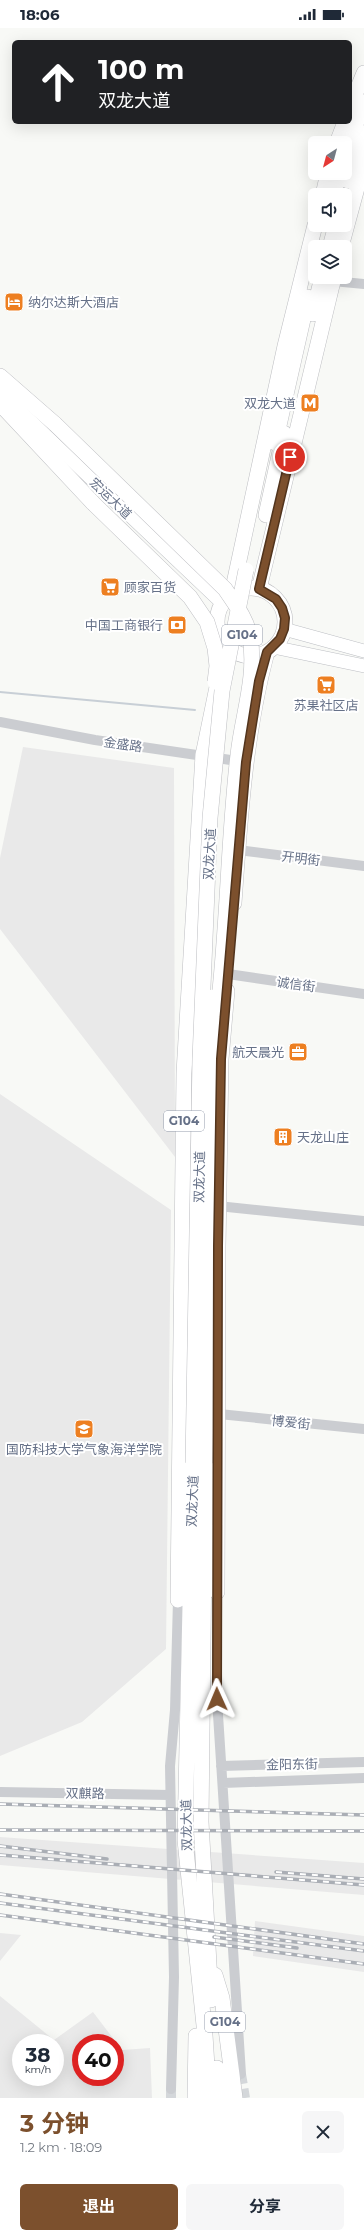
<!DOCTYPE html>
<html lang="zh">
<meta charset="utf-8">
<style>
body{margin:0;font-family:Montserrat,"Noto Sans SC",sans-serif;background:#f6f6f7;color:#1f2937;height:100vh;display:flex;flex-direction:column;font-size:15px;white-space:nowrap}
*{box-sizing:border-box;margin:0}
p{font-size:13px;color:#747a83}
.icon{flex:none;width:22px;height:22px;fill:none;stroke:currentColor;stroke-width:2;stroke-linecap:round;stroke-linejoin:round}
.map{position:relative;height:2070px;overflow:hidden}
.panel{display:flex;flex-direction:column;background:#fff;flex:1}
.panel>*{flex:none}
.banner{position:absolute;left:12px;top:12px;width:340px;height:84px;border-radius:6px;box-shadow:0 4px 16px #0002;background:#202124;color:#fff;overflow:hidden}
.needle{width:26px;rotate:216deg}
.buttons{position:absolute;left:308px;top:108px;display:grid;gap:8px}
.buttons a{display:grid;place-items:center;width:44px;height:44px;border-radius:6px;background:#fff;box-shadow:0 4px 16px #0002;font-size:20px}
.speed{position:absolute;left:12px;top:2006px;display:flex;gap:8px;font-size:20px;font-weight:700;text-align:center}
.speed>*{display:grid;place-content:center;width:52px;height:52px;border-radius:50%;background:#fff;box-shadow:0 4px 16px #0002;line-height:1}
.speed small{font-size:10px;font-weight:400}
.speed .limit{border:6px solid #d22;background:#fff;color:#111}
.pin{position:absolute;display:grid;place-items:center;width:34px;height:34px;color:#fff;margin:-17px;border:2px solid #fff;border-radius:50%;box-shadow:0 1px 4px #0007}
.me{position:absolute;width:44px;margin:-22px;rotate:359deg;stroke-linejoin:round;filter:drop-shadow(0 0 3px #0008)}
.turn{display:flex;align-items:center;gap:14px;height:84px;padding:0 20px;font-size:18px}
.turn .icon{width:52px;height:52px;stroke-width:2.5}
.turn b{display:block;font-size:28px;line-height:34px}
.round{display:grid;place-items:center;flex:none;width:42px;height:42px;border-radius:6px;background:#f6f6f7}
.summary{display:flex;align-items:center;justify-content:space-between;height:68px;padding:0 20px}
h1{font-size:24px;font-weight:700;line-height:30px;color:#7c502d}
.cta{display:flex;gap:8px;margin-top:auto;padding:8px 20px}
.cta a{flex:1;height:46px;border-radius:6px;background:#7c502d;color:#fff;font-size:16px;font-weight:700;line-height:46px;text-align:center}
.cta a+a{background:#f6f6f7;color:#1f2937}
.status{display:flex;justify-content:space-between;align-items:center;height:28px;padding:0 20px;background:#fff;direction:ltr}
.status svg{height:11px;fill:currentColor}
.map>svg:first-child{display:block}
</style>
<div class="status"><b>18:06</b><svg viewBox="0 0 49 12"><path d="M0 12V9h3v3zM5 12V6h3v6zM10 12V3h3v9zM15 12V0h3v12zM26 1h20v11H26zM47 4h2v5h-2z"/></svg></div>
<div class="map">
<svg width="364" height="2070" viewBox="0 0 364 2070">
<rect width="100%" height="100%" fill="#f8f9f6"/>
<path fill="#e9e9e9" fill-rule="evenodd" d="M23,719L174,740L175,1129L0,901V830Z
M0,1066L171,1182L166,1621L82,1694L0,1728Z
M0,1809L364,1835V1867L0,1837Z
M255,1893L364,1908V1944L253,1928Z
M0,1905L21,1907L0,1933Z
M0,1968L54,2012L93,1984L122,2022L150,2020L152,2070H0ZM21,2015H55V2049H21ZM81,2015H115V2049H81Z"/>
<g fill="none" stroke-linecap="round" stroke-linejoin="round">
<path stroke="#c8cfd6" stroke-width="2" d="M0,664L195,682"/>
<path stroke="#d4d7da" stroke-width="10" stroke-dasharray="10 5" stroke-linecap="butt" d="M241,2046L245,2070
M171,2070V2061"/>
<g stroke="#bdbfc4" stroke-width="14">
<path id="major" d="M0,364L222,575
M284,601L364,623
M273,619L364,638"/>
</g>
<g stroke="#bdbec2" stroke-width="16">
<path id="highway" d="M350,79L364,45
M337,115L345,94
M348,118L364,74
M348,153L364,105
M323,167L328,145
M333,167L340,145
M330,219L336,197
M341,219L364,134
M313,286L322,249
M0,348L55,396
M3,379L93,475
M275,415L308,269
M266,487L284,405
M217 594a34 34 0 1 1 68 0a34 34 0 1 1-68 0Z
M259,561L334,249
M232,565L285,318L315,197
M234,875C240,791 245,706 267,624
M193,1435L185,1812L205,2007L209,2070
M205,1435L201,1794L211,1972
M217,1564L218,1219L221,1031L227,963
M178,1572L184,1045L203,727L217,659
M215,1947L222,1970L235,2070
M217,2040L220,2070
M195,2070L196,2008"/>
</g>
<path stroke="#cbcdd1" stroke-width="10" d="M333,253L364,256
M0,694L95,712L244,734
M238,822L364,838
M228,946L364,966
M218,1178L364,1193
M219,1386L364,1401
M217,1564V1671L241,2046
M221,1738L364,1734
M223,1755L364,1750
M0,1764L170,1767
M171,2061L174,1949L170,1738L175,1682L178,1572"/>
<use href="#major" stroke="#fff" stroke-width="13"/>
<use href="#highway" stroke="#fff" stroke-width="15"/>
<g stroke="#aaaeb5" stroke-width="3.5">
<path id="rail" d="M0,1776L364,1787
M0,1802L364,1803
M0,1818L107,1831
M0,1827L364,1857
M276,1844L364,1851
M0,1866L364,1916
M0,1875L364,1923
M0,1887L364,1936
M214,1909L297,1920"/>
</g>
<use href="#rail" stroke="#fff" stroke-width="2" stroke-dasharray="6" stroke-linecap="butt"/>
<g stroke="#bdbec2" stroke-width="16" stroke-linecap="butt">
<path id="highway-bridge" d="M55,396L225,561C235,576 247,591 250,609C257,649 242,688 238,727C228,811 228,897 218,981
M93,475L190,569L207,594L215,620L217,638L215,654
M193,1435L200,1031L210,790L222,663L246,542
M205,1435L213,969"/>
</g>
<use href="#highway-bridge" stroke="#fff" stroke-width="15"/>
</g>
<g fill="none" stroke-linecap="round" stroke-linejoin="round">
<g stroke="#51341d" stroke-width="10">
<path id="route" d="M217,1671L218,1218L221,1031L246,734L259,653L267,624L280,611L284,601L285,590L282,580L276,571L259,561L290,429"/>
</g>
<use href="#route" stroke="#7c502d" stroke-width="7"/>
</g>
<defs>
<g id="hotel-square" transform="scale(1)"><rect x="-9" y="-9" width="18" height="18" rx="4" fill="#ed7f21" stroke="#fff"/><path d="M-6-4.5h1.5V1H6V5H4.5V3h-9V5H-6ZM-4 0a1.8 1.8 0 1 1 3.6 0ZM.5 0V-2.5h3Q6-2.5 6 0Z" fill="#fff"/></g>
<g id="metro-square" transform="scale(1)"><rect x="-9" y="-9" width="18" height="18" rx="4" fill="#ed7f21" stroke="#fff"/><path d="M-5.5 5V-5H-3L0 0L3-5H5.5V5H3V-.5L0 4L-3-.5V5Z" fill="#fff"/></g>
<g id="supermarket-square" transform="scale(1)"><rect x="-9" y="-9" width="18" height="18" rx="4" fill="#ed7f21" stroke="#fff"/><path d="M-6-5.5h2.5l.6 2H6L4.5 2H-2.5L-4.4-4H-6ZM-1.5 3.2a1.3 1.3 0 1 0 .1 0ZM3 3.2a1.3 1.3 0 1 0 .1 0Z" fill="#fff"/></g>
<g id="bank-square" transform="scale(1)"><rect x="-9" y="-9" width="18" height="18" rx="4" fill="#ed7f21" stroke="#fff"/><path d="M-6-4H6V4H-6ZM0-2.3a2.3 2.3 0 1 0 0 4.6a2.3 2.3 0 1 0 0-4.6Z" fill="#fff"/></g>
<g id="office-square" transform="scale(1)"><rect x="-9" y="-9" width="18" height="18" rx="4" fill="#ed7f21" stroke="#fff"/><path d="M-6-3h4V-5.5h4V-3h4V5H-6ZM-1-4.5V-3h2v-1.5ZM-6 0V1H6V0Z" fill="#fff"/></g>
<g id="building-square" transform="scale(1)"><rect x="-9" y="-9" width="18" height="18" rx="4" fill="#ed7f21" stroke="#fff"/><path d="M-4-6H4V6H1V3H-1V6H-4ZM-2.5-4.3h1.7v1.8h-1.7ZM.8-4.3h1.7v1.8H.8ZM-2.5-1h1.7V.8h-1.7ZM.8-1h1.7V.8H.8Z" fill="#fff"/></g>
<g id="university-square" transform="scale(1)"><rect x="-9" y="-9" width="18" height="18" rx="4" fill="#ed7f21" stroke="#fff"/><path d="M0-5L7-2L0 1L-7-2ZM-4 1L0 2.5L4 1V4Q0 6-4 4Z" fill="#fff"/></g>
</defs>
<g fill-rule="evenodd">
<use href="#hotel-square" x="14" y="274"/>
<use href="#metro-square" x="310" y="375"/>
<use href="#supermarket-square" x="110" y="559"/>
<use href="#bank-square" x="177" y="597"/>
<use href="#supermarket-square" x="326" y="657"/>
<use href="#office-square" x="298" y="1024"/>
<use href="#building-square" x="283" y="1109"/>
<use href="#university-square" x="84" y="1401"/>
</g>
<g text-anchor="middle" stroke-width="4" stroke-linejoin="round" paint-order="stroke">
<g fill="#fff" stroke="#949cac" stroke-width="1">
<rect x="222" y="597" width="40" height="20" rx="3"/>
<rect x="164" y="1083" width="40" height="20" rx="3"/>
<rect x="205" y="1984" width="40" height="20" rx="3"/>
</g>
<g font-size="12" font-weight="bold" fill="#667188">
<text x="242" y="611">G104</text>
<text x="184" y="1097">G104</text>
<text x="225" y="1998">G104</text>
</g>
<g font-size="13" fill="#667188" stroke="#fff" text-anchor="start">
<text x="28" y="279">纳尔达斯大酒店</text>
<text x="296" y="380" text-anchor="end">双龙大道</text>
<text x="124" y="564">顾家百货</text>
<text x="163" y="602" text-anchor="end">中国工商银行</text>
<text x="326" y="682" text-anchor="middle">苏果社区店</text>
<text x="284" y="1029" text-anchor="end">航天晨光</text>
<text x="297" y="1114">天龙山庄</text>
<text x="84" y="1426" text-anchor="middle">国防科技大学气象海洋学院</text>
</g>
<g font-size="13" fill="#667188" stroke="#fff">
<text transform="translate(111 470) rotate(44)" y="5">宏运大道</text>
<text transform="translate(123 716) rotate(8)" y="5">金盛路</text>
<text transform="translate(209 826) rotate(-87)" y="5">双龙大道</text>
<text transform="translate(301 830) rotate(7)" y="5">开明街</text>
<text transform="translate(296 956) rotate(8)" y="5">诚信街</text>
<text transform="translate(199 1149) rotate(-89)" y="5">双龙大道</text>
<text transform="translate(291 1394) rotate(6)" y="5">博爱街</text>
<text transform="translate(192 1473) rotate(-88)" y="5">双龙大道</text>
<text transform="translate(292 1736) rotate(-1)" y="5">金阳东街</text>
<text transform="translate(85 1765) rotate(1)" y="5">双麒路</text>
<text transform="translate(186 1797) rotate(-91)" y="5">双龙大道</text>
</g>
</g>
</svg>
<div class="buttons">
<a><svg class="needle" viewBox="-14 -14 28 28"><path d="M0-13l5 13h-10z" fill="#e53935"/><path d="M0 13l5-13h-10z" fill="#747a83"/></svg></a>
<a><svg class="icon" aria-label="sound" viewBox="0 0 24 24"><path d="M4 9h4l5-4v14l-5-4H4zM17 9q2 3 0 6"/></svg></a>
<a><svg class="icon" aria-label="layers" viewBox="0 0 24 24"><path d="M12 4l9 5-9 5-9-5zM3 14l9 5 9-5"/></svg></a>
</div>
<div class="speed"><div>38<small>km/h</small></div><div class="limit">40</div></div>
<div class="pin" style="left:290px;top:429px;background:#d93025"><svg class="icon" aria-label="arrive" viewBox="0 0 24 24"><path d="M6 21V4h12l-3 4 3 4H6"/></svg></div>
<svg class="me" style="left:217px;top:1671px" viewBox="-20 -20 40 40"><path d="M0-17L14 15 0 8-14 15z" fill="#7c502d" stroke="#fff" stroke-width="4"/></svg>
<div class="banner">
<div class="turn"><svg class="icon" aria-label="ahead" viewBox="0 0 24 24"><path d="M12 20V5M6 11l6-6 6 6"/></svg><div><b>100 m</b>双龙大道</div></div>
</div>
</div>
<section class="panel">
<div class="summary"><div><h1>3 分钟</h1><p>1.2 km · 18:09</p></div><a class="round"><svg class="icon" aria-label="close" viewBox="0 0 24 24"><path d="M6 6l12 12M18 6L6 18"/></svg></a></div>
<div class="cta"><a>退出</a><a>分享</a></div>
</section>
